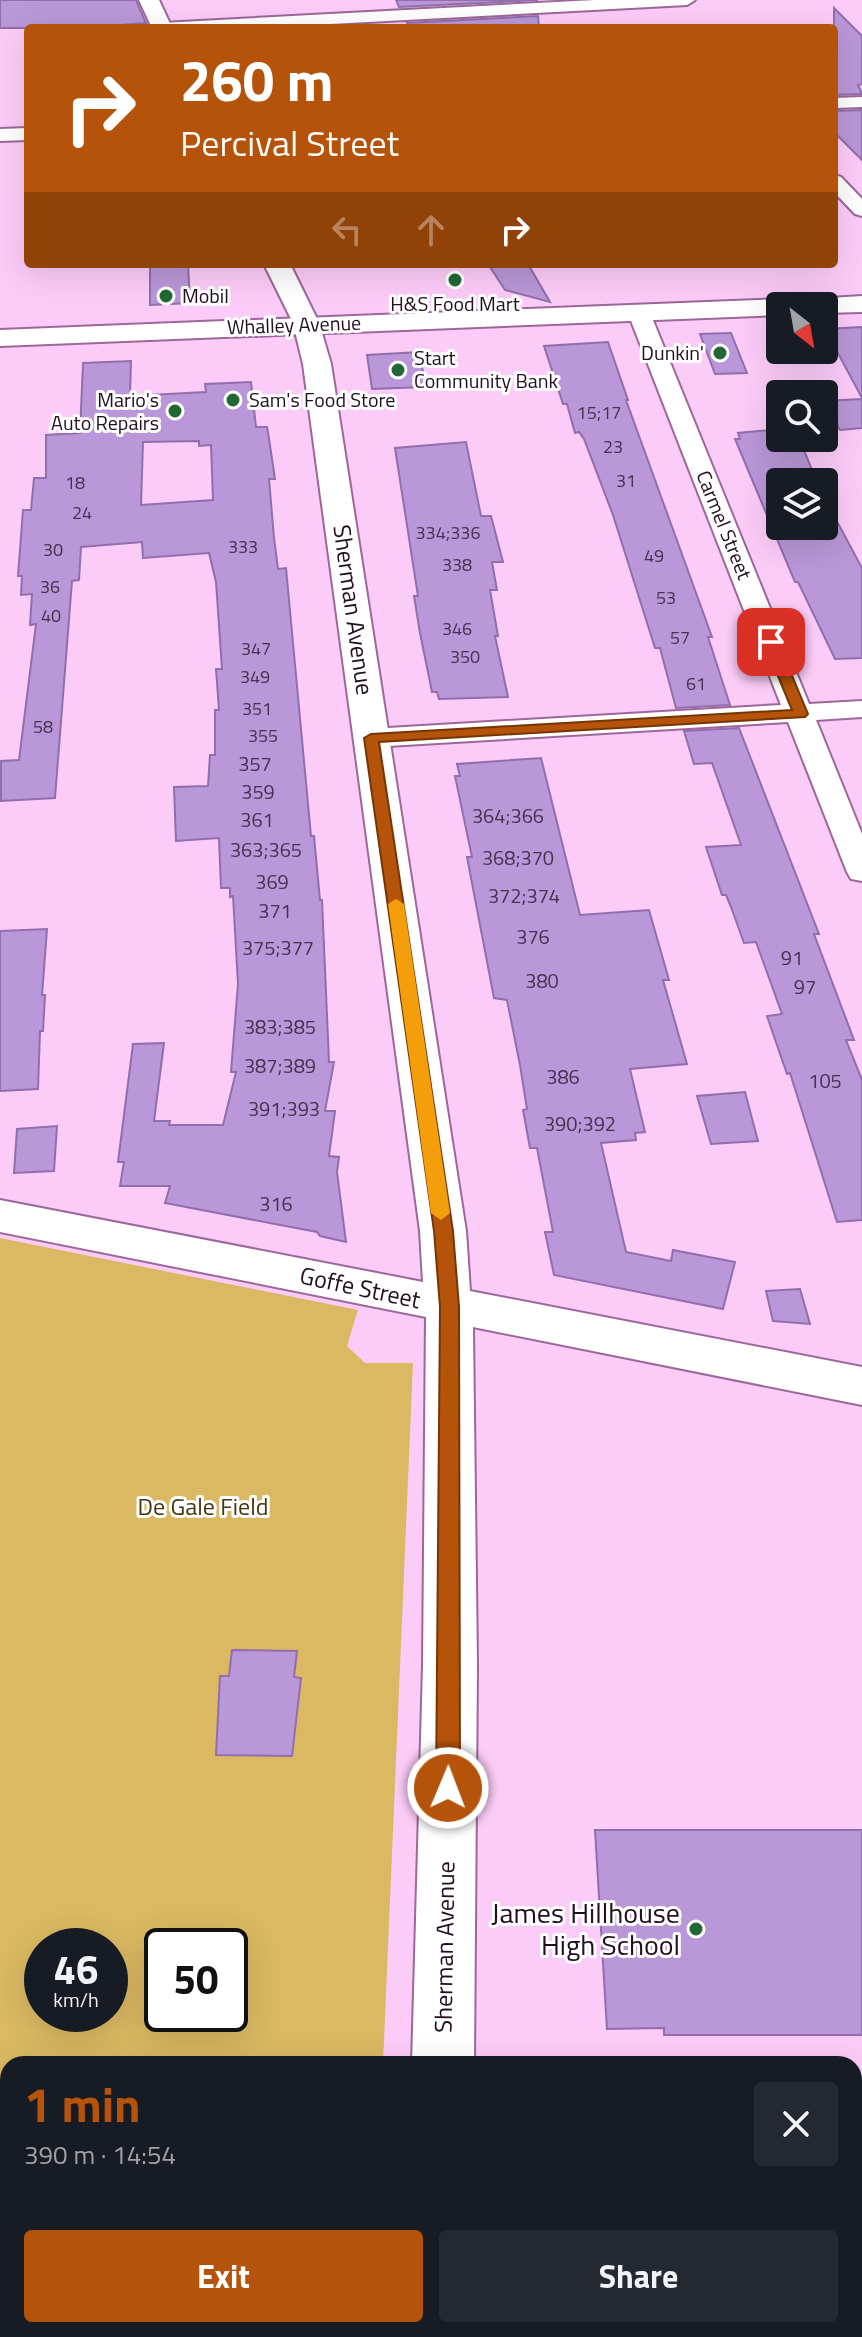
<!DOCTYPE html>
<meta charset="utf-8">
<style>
body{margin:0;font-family:"Titillium Web",sans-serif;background:#242831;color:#f1f3f6;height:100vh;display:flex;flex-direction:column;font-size:30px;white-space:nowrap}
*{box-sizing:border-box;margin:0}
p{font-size:26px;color:#9ea1a6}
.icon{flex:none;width:44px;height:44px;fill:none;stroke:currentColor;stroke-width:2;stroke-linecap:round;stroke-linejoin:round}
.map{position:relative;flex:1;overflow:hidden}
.panel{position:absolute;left:0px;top:2056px;width:862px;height:282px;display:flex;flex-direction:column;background:#171b24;border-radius:24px 24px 0 0;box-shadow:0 8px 32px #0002}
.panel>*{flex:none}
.banner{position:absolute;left:24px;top:24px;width:814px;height:244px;border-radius:8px;box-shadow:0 8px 32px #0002;background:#b45309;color:#fff;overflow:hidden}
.needle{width:52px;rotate:149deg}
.tools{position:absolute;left:766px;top:292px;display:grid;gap:16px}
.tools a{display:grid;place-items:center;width:72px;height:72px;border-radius:8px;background:#171b24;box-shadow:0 8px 32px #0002;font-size:40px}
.speed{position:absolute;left:24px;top:1928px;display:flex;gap:16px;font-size:40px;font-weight:700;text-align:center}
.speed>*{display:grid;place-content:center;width:104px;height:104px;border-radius:50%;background:#171b24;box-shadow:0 8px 32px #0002;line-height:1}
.speed small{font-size:20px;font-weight:400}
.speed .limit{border:4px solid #111;border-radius:12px;background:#fff;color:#111}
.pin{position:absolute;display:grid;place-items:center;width:68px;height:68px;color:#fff;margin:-34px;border-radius:16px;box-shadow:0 4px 12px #0006}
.me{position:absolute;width:88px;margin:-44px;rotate:1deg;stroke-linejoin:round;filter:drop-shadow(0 0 6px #0008)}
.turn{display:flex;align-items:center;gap:28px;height:168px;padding:0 24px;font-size:36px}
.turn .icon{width:104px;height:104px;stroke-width:2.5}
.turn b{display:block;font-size:56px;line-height:68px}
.lanes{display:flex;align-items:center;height:76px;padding:0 24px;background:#0003;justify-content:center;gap:40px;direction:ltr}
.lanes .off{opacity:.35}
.round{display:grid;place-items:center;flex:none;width:84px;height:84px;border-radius:8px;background:#242831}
.headline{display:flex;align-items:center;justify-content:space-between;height:136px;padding:0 24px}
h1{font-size:48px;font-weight:700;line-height:60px;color:#b45309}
.primary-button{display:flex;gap:16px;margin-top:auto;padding:16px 24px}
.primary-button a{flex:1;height:92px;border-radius:8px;background:#b45309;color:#fff;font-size:32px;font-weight:700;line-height:92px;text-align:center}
.primary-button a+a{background:#242831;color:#f1f3f6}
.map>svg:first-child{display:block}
</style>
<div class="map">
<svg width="862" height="2337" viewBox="0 0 862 2337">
<rect width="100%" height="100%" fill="#fcccf8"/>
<path fill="#dab962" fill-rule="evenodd" d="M0,1238L358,1310L347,1346L365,1363H413L383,2064H8V2330H372L371,2337H0ZM42,1946H110V2014H42ZM162,1946H230V2014H162Z"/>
<path fill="#ba97d8" stroke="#916eac" stroke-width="2" fill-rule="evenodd" d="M0,0H136L146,23L84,28H0Z
M396,0H538L399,7Z
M834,8L862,36V84L858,85L862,94L834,95Z
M538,16L539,28H409L407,23Z
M862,110V160L834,132V111Z
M150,264H188L190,303L150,305Z
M488,264H528L550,302L505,290Z
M862,327V398L825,329Z
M731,333L747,373L715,374L700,334Z
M608,342L628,400H626L712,637H708L730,705L676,708L660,648H655L613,515L584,439L579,432L575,433L567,404H563L544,346Z
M419,352L426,387L372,389L367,355Z
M131,361L130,396L206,392L205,384L251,382L256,427H267L268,432L275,479H269L274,538L278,569L286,568L311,836H314L320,900H322L329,1062H334L325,1111H335L329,1156L339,1157L337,1172L346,1242L320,1236L317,1232L165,1203L170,1186H120L124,1162H118L133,1044L164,1043L154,1121H170L169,1125H223L236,1072H231L238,984L233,896L230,897V888H221L219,838L176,841L174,787L208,786L210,755H215V710H219L216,669H222L216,582L209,553L143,558L142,542L81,547L79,580L72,581L55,798L1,801V761L19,760L36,624L30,625L32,594L21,595L22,576H18L23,510H31L34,478H46V435L80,433L83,363ZM199,441V446L211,445L213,500L141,505L143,442Z
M862,399V428L840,430L824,404V401Z
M780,429V438H799L817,482H780V526H824V497L862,568V658L835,659L798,582H795L735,439H740L738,433Z
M466,442L481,516H491L503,562H492L497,590H490L498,636H495L508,697L439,699L437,692H432L420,633L414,596H418L395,448Z
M739,728L819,934H814L854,1040H846L862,1080V1220L837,1222L790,1073L787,1074L767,1016L782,1014L756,942L744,943L731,907L726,895H722L706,847L741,845L712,763L694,764L684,731Z
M541,758L580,915L649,910L669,980H663L687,1064L630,1069L645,1132L635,1133L636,1140L601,1143L626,1252L671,1261L673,1250L735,1262L723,1309L554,1275L545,1232H553L537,1148H530L523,1110L527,1109L520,1065L507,1000L494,998L467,857H472L455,776H460L457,764Z
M47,929L42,995H45L43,1031H40L38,1089L0,1091V931Z
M745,1092L758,1141L711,1144L697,1096Z
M57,1126L54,1171L14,1173L17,1129Z
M800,1289L810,1324L773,1321L766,1291Z
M232,1650L297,1651L294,1677L301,1678L292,1756L216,1755L220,1676H229Z
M595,1830H862V2035H664V2028L607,2029Z"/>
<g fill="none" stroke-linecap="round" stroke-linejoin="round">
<g stroke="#9d679a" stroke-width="4">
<path id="minor" d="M595,0H695L687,5L255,28H154L162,23Z
M862,97V107L834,108V98Z
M28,128V140L0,141V129Z
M834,175L841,177L862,199V216L855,214L834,192Z
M639,307L650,313L809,704L862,701V717L816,720L862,834V881L851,879L847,872L788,722L371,747L361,744L357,738L361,732L371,729L781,705L628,313Z"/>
</g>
<g stroke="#9d679a" stroke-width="4">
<path id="secondary" d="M139,0H159L172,28H152Z
M264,264H290L319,323L331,364L466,1231L470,1291L862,1367V1405L473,1327L477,1665L474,2064H412L423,1665L426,1317L0,1232V1200L423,1282L420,1231L303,364L293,323Z
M404,2330H472L471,2337H403Z"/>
</g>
<g stroke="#9d679a" stroke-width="4">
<path id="primary" d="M862,296V312L824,313V306H780V315L0,346V330L780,299L792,306L796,300Z"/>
</g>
<use href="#minor" fill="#fff" fill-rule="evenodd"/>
<use href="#secondary" fill="#fff" fill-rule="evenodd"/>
<use href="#primary" fill="#fff" fill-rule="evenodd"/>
</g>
<path fill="#b45309" stroke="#753606" stroke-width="2" d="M771,637L778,642L808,714L805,717L379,742L453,1231L459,1307L460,1788L456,1796L448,1799L440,1796L436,1788L440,1307L434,1231L364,738L371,734L792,710L764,642Z"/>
<path fill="#f59e0b" d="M396,899L404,904L450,1213L441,1220L431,1213L388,904Z"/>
<g fill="#216834" stroke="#fff" stroke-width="3">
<circle cx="455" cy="280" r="8"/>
<circle cx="166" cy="296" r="8"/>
<circle cx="720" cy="353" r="8"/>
<circle cx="398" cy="370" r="8"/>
<circle cx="233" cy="400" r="8"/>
<circle cx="175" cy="411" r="8"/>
<circle cx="696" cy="1929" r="8"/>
</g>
<g text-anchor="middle" stroke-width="6" stroke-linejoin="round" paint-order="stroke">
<g font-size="18" fill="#48304f">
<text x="599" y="419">15;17</text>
<text x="613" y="453">23</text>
<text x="626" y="487">31</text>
<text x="75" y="489">18</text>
<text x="82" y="519">24</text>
<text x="448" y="539">334;336</text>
<text x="243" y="553">333</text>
<text x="53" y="556">30</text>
<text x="654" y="562">49</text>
<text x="457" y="571">338</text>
<text x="50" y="593">36</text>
<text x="666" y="604">53</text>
<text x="51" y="622">40</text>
<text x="457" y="635">346</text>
<text x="680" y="644">57</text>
<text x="256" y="655">347</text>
<text x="465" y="663">350</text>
<text x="255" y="683">349</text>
<text x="696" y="690">61</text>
<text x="257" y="715">351</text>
<text x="43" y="733">58</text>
<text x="263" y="742">355</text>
</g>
<g font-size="20" fill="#220d21" stroke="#fff" text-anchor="start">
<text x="182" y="303">Mobil</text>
<text x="455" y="311" text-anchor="middle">H&amp;S Food Mart</text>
<text x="704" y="360" text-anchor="end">Dunkin'</text>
<text x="414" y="365">Start<tspan x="414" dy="23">Community Bank</tspan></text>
<text x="159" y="407" text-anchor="end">Mario's<tspan x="159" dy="23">Auto Repairs</tspan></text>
<text x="249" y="407">Sam's Food Store</text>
</g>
<g font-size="20" fill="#220d21" stroke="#fff">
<text transform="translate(294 325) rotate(-2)" y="7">Whalley Avenue</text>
<text transform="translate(724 525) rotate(68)" y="7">Carmel Street</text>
</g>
<g font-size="20" fill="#48304f">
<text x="255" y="771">357</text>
<text x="258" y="799">359</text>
<text x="508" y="823">364;366</text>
<text x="257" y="827">361</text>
<text x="266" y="857">363;365</text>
<text x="518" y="865">368;370</text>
<text x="272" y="889">369</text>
<text x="524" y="903">372;374</text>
<text x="275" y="918">371</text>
<text x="533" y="944">376</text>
<text x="278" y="955">375;377</text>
<text x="792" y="965">91</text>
<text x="542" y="988">380</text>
<text x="805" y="994">97</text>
<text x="280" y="1034">383;385</text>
<text x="280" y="1073">387;389</text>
<text x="563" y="1084">386</text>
<text x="825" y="1088">105</text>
<text x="284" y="1116">391;393</text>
<text x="580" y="1131">390;392</text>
<text x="276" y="1211">316</text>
</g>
<g font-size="24" fill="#220d21" stroke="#fff">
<text transform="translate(353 610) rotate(82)" y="8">Sherman Avenue</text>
<text transform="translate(360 1288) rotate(12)" y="8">Goffe Street</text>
<text transform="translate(445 1947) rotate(-89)" y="8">Sherman Avenue</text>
</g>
<g font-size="24" fill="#43350d" stroke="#fff">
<text x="203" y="1515">De Gale Field</text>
</g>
<g font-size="28" fill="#220d21" stroke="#fff" text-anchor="end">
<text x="680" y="1923">James Hillhouse<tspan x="680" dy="32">High School</tspan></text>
</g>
</g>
</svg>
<div class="tools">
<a><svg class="needle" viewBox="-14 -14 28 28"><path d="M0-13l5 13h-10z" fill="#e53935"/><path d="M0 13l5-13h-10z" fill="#9ea1a6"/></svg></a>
<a><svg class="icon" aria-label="search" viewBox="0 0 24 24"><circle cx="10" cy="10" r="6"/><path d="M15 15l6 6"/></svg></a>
<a><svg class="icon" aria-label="layers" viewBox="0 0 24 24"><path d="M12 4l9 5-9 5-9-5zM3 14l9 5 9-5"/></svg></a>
</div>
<div class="speed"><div>46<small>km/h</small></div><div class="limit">50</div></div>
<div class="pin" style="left:771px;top:642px;background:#d93025"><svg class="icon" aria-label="arrive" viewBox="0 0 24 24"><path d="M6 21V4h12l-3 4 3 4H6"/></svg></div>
<svg class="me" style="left:448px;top:1788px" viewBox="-20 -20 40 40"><circle r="17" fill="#b45309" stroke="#fff" stroke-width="3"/><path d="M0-11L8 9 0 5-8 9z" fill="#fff"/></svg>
<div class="banner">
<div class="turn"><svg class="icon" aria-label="right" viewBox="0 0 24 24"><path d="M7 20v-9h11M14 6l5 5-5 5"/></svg><div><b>260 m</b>Percival Street</div></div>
<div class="lanes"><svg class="icon off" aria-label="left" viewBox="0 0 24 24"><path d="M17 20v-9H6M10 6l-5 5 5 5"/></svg><svg class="icon off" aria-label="ahead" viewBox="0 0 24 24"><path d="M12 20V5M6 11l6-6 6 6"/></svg><svg class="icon" aria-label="right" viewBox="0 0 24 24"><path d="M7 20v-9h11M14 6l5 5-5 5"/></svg></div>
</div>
<section class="panel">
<div class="headline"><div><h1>1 min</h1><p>390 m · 14:54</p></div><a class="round"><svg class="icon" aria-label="close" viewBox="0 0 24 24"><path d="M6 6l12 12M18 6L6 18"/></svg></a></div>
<div class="primary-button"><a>Exit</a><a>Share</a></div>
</section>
</div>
